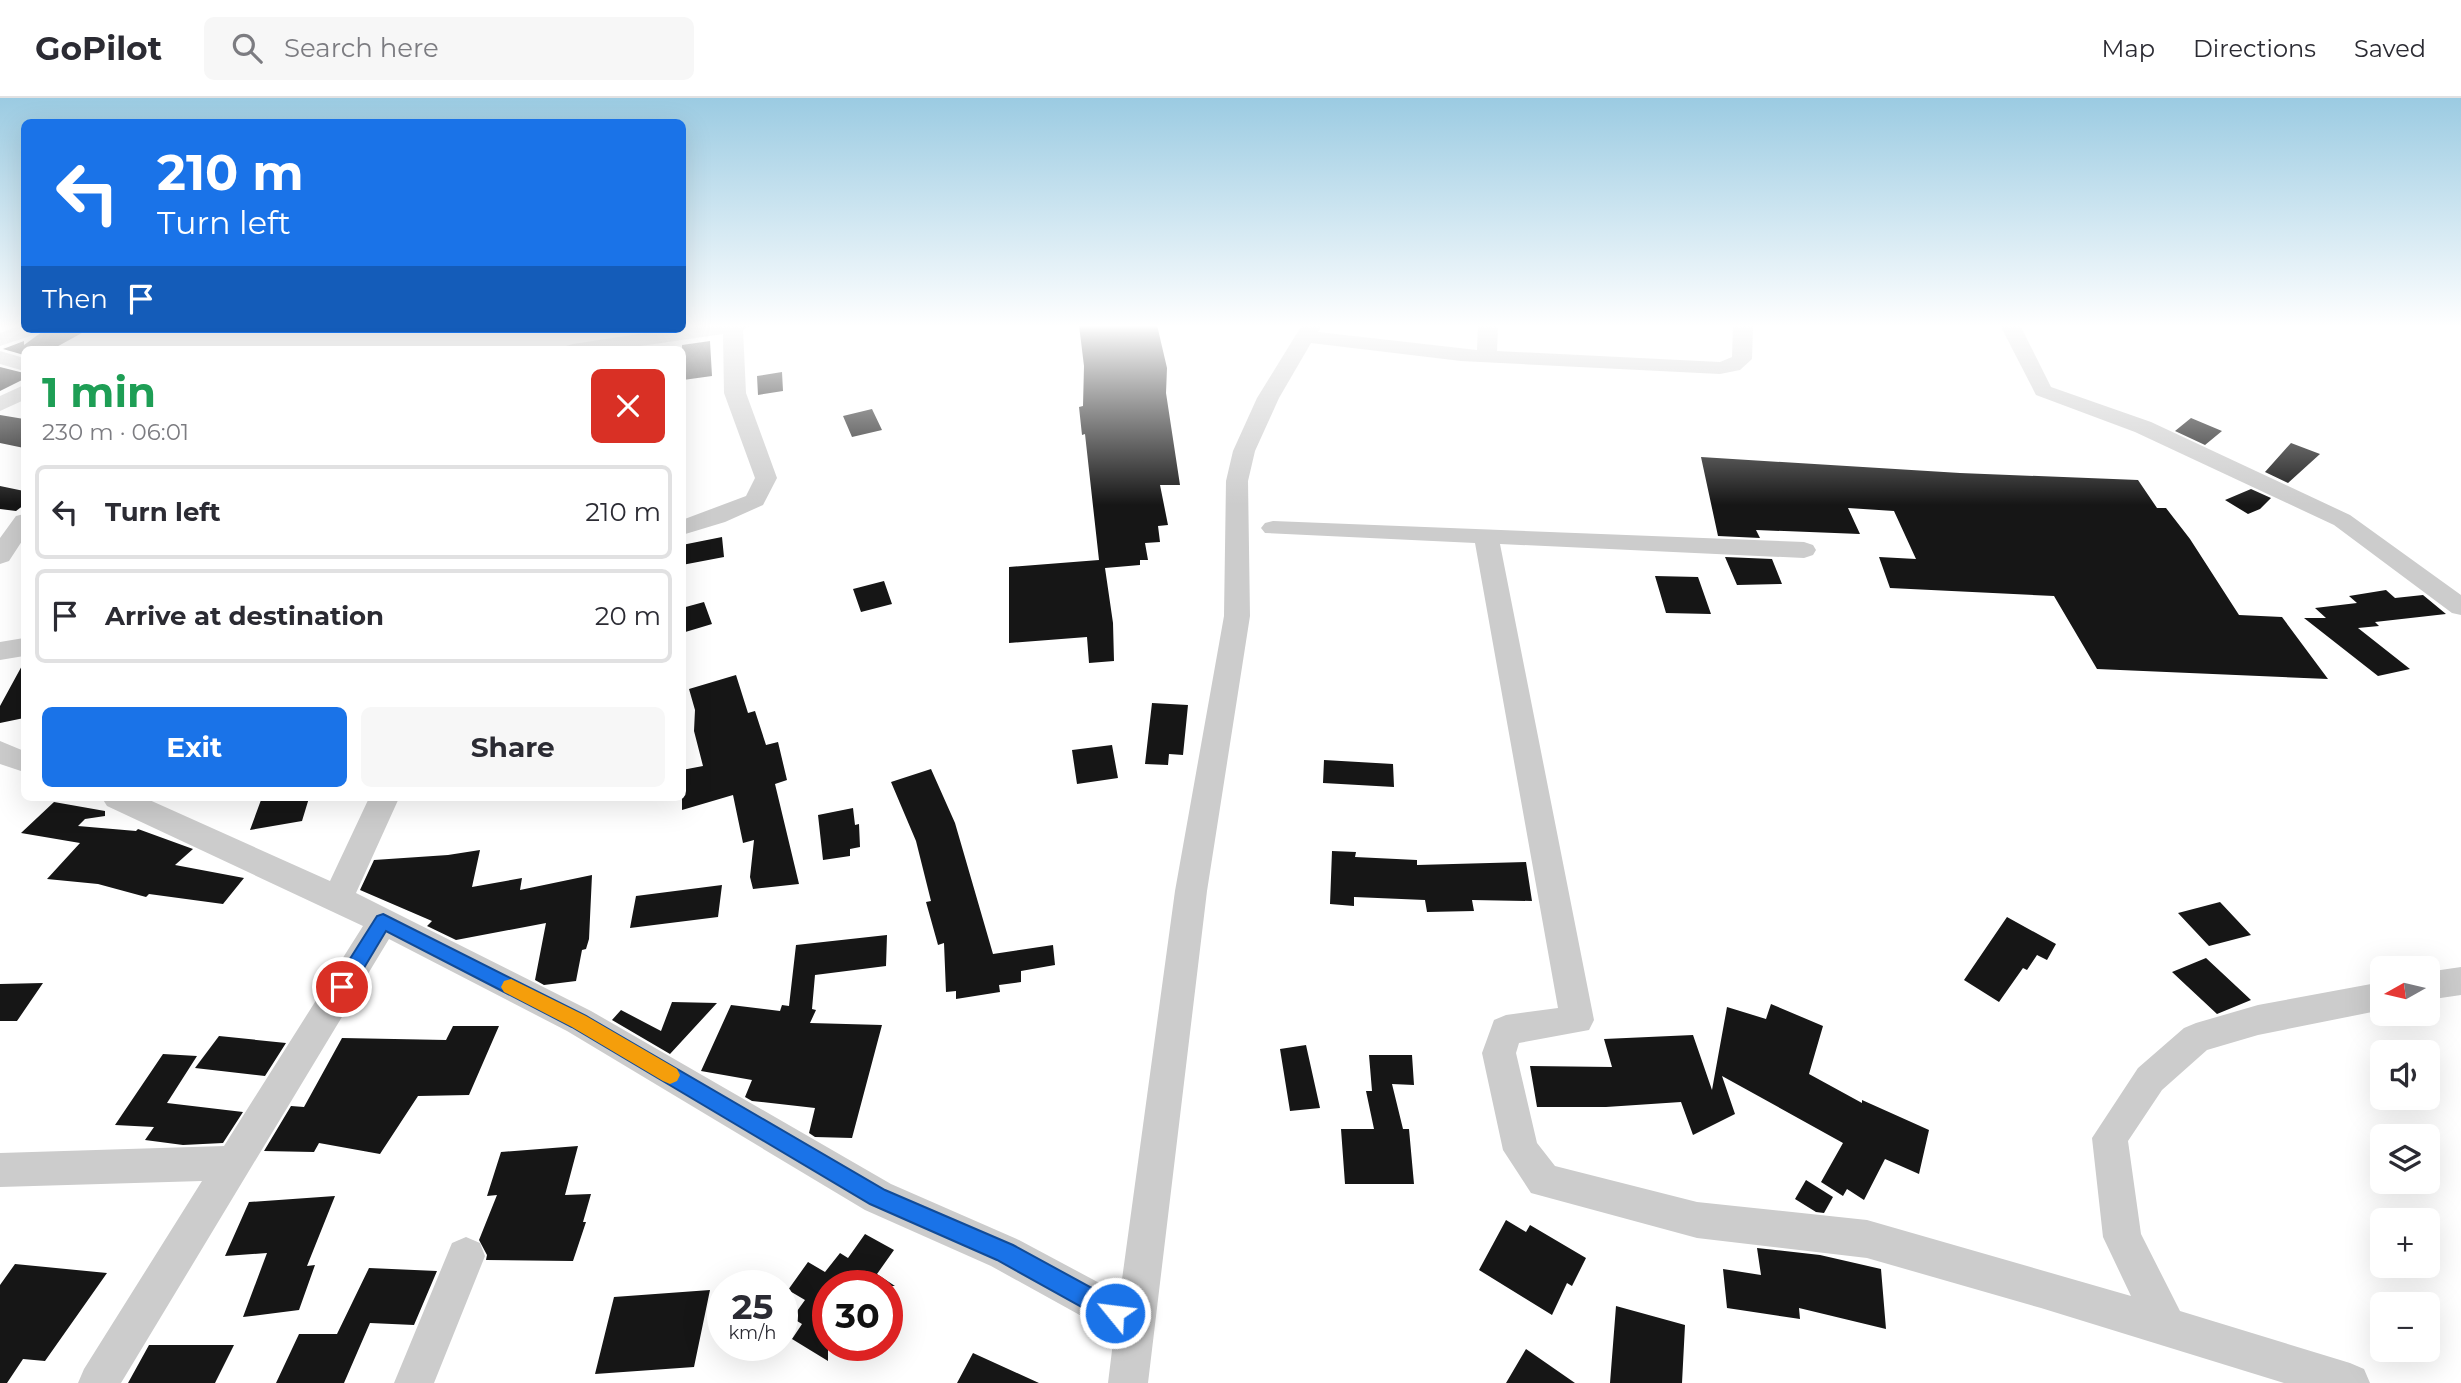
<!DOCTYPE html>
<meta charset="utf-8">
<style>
body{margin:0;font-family:Montserrat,sans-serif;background:#f7f7f7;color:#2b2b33;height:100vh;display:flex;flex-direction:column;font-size:26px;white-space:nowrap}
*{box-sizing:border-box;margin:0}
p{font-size:23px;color:#7c7c81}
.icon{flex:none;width:38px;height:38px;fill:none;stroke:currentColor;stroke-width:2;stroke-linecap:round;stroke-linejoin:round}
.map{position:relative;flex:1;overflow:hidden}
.panel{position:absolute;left:21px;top:248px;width:665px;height:455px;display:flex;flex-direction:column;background:#fff;border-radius:10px;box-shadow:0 7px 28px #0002}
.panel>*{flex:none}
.banner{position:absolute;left:21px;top:21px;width:665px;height:214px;border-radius:10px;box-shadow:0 7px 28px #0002;background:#1a73e8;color:#fff;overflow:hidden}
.needle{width:46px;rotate:262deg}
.tools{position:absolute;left:2370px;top:858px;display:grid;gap:14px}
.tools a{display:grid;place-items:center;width:70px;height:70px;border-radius:10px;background:#fff;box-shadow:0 7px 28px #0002;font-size:35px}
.speed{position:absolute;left:707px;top:1172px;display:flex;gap:14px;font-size:35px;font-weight:700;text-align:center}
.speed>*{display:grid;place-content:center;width:91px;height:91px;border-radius:50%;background:#fff;box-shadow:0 7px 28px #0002;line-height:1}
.speed small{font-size:18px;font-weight:400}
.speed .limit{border:10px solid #d22;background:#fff;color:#111}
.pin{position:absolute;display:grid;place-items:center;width:60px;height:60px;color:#fff;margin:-30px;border:4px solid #fff;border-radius:50%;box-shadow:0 2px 7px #0007}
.me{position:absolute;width:77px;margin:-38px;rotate:299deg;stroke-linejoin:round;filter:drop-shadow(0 0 5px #0008)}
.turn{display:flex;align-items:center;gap:24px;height:147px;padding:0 21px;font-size:32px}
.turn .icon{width:91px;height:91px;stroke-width:2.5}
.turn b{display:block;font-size:49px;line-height:60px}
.then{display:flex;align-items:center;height:66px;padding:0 21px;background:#0003;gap:14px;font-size:26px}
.round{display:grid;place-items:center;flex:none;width:74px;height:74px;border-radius:10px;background:#f7f7f7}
.summary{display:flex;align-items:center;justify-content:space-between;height:119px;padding:0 21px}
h1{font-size:42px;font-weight:700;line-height:52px;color:#1e9e55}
.cta{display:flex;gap:14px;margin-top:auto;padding:14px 21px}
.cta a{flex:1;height:80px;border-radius:10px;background:#1a73e8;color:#fff;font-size:28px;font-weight:700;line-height:80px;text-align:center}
.cta a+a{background:#f7f7f7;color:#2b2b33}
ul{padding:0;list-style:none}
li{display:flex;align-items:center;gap:21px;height:94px;margin:0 14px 10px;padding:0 7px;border:4px solid #e1e1e2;border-radius:10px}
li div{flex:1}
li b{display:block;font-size:26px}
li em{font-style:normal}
header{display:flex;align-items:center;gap:42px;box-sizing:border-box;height:98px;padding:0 35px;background:#fff;border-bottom:2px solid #e1e1e2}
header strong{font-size:33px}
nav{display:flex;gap:38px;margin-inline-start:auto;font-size:24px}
.search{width:490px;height:63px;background:#f7f7f7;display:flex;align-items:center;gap:18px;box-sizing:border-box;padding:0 24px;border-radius:10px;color:#7c7c81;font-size:26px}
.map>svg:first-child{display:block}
</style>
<header>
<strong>GoPilot</strong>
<div class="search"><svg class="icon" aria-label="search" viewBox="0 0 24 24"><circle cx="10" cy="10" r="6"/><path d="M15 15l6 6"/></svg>Search here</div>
<nav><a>Map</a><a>Directions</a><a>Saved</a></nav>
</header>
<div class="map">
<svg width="2461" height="1285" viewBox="0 0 2461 1285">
<rect width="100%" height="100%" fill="#fff"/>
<path fill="#161616" d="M1079,227H1157L1167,270L1166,295L1180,387H1160L1168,427L1158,428L1160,444L1145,445L1148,462H1140V467L1105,470L1113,525L1114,563L1089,565L1087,539L1009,545V469L1099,462L1085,336L1082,337L1079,309L1083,308L1084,268Z
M46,231H89L51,252H24V257L3,251L24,243V247Z
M710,243L712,278L683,282L682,247Z
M0,269L24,275V281L0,293Z
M782,274L783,293L758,297L757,278Z
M872,311L882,332L852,339L843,318Z
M0,317L24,321V350L0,345Z
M2191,320L2222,333L2205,347L2175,333Z
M2291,345L2320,356L2288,385L2265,374Z
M1701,359L1960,375L2138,382L2157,410H2166L2190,441L2239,517L2282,519L2328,581L2097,571L2054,498L1890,490L1879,459L1916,461L1894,413L1848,410L1860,436L1756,432L1760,440L1718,438Z
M0,388L24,393V407L16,413L0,411Z
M2251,391L2271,400L2260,411L2248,416L2225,402Z
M722,439L724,459L682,467V447Z
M1725,459L1772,461L1782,486L1737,487Z
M1655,478L1698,479L1711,516L1666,515Z
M884,483L892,506L861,514L853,491Z
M2386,492L2395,500L2423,497L2446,516L2375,524L2379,528L2358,530L2410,571L2378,578L2304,520H2326L2315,510L2357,505L2349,498Z
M704,504L712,526L682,535V510Z
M24,564V620L0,625V608Z
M736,577L748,615L755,613L766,647L778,644L787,682L775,686L799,786L753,791L750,779L754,742L743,745L733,697L682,712V672L703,668L694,633L695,612L689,591Z
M1152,605L1188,607L1183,657L1169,656L1168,667L1145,666Z
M1112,647L1118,680L1077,686L1072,652Z
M1324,662L1393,666L1394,689L1323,685Z
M931,671L955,725L993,856L1053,847L1055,867L1021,873V884L999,887L1000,894L956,901V893L946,894L944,845L938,847L926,804L931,803L916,743L891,684Z
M273,700H309L302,723L250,732L261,702Z
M54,704L105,713V718L85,721L78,728L136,733L138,731L193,751L175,767L244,780L223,806L149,796L146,799L98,786L47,781L80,745L21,735Z
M853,710L855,727L859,726L860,749L850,751V758L823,762L818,717Z
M480,752L472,789L522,780L520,792L592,777L589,841L586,851L582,852L576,883L544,887L535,882L546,825L456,842L427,828L432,823L360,792L374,762L448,757Z
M1332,753L1356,754L1355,759L1417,762V767L1526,764L1532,803L1472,802L1474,813L1427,814L1425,802L1354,799V808L1330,806Z
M722,787L718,819L630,830L636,798Z
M2220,804L2251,837L2209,848L2178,815Z
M2007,819L2056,846L2047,862L2037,857L2027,872L2023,870L1999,904L1964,882Z
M887,837L886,868L815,877L812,911L816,912L810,925L882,927L852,1040L815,1039L809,1035L815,1010L752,1003L745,999L752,982L701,973L731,907L780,913L782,907L789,908L796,847Z
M2206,860L2251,902L2217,916L2172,874Z
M43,885L17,923H0V886Z
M672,904L717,905L670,956L612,922L621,912L661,933Z
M1771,906L1823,928L1809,976L1862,1005V1002L1929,1032L1919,1076L1885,1061L1864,1102L1847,1091L1843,1098L1821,1084L1843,1045L1722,978L1735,1016L1693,1037L1681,1004L1606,1009H1537L1530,968L1612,969L1604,941L1693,937L1712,992L1727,909L1766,921Z
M453,928H499L469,997L418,998L380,1056L319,1045L314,1054L264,1053L291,1008L304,1009L342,940L446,942Z
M219,938L286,945L265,978L195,970Z
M1306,947L1320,1010L1290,1013L1280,951Z
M163,956L197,958L167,1005L243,1014L223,1045L183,1047L145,1042L154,1029L115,1027Z
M1369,957H1412L1414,987L1392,986L1403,1031H1409L1414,1086H1345L1341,1031H1374L1366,993H1372Z
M578,1048L565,1097L591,1096L583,1124H586L573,1163L486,1162L487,1157L479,1142L497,1097L487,1098L501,1054Z
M1806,1082L1833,1099L1824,1115L1816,1114L1795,1101Z
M335,1098L307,1168L315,1167L299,1212L243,1219L267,1155L225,1158L249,1104Z
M1506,1122L1526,1134L1530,1127L1586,1160L1572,1188L1567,1185L1552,1217L1479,1172Z
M865,1136L894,1152L877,1176L895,1188H828V1263L792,1241L802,1226L792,1220L805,1202L788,1192L808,1164L825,1174L840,1155L848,1160Z
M1757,1150L1820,1157L1881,1171L1886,1231L1799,1210L1800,1221L1727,1210L1723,1171L1761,1177Z
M15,1166L107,1175L45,1263L23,1261L7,1285H0V1187Z
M369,1170L437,1173L414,1227L370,1225L344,1285H276L299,1236H337Z
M710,1192L694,1269L595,1276L614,1199Z
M1616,1208L1685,1227L1682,1285H1610Z
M149,1247H234L215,1285H128Z
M1526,1251L1575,1285H1506Z
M973,1255L1039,1285H957Z"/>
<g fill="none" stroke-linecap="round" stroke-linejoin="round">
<path fill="#ccc" fill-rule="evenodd" d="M23,227L24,231H42L39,235L0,248V235Z
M698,227H751L743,232L746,295L777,380L763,407L725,424L682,437V422L746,398L755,380L724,295L723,236L613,252H563L566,248L573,246Z
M1302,227H1322L1318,234L1477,252L1478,227H1498L1497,253L1720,264L1732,259L1733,227H1753L1752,261L1740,272L1720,276L1461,263L1311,245L1279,300L1255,353L1248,383L1250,518L1207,793L1148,1285H1108L1114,1236L991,1168L865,1112L567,933L389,841L121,1285H78L84,1271L202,1083L0,1089V1055L224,1048L363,828L107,708L102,700H145L330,783L369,700H399L356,795L591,913L891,1086L1019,1142L1120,1196L1175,793L1224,518L1226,383L1233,353L1257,300Z
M2000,227H2020L2051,289L2151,324L2350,417L2461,497V517L2452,515L2334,427L2135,334L2036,297Z
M0,253L24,260V273L0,266Z
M24,287V302L0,313V298Z
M24,416V440L9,463L0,466V440L16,418Z
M1273,423L1804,444L1813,447L1816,452L1813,457L1804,460L1500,446L1594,922L1589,932L1519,945L1516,955L1537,1045L1555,1068L1697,1104L1867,1122L2131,1198L2103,1139L2092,1040L2138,970L2184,930L2196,925L2258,907L2382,884V912L2258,937L2207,952L2162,992L2128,1043L2141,1136L2180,1213L2350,1265L2364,1271L2370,1285H2284L2041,1210L1867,1160L1697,1140L1531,1095L1503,1052L1482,955L1494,922L1506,917L1558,910L1475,445L1265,435L1261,430L1265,425Z
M24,540V558L0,562V544Z
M0,643L24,653V674L0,666Z
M2461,869V897L2427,902V874Z
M466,1139L480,1145L485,1158L434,1285H394L452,1145Z"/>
</g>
<linearGradient id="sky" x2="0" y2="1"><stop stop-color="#9bcbe2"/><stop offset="0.56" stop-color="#fff"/><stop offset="1" stop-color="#fff" stop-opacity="0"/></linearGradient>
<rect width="2461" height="407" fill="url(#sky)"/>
<path fill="#1a73e8" stroke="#114b97" stroke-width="2" d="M383,816L586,918L885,1092L1013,1147L1123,1207L1126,1215L1123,1223L1115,1226L1107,1223L997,1162L870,1106L572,929L386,833L349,895L342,897L336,895L333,889L336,883L377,818Z"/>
<path fill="#f59e0b" d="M511,881L586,918L677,971L680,977L677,983L670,986L663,983L572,929L504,894L501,889L504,883Z"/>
</svg>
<div class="tools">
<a><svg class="needle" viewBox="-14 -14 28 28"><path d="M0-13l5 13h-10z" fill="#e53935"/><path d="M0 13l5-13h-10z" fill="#7c7c81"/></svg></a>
<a><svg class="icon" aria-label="sound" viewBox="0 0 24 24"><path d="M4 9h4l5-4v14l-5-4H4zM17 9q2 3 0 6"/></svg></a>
<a><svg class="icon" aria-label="layers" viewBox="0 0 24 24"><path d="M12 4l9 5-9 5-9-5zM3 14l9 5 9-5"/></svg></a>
<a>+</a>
<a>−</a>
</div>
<div class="speed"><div>25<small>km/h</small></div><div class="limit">30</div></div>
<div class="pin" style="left:342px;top:889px;background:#d93025"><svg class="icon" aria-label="arrive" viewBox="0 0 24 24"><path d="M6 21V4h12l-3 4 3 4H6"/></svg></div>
<svg class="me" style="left:1115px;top:1215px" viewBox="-20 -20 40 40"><circle r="17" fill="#1a73e8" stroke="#fff" stroke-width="3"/><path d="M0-11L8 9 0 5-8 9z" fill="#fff"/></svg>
<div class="banner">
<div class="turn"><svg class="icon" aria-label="left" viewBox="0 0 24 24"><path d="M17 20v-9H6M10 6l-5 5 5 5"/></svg><div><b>210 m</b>Turn left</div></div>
<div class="then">Then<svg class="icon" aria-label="arrive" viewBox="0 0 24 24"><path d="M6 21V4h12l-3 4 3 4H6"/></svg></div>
</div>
<section class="panel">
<div class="summary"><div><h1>1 min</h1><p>230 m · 06:01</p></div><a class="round" style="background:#d93025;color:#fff"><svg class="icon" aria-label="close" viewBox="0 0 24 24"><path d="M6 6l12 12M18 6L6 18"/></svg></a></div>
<ul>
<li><svg class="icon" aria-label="left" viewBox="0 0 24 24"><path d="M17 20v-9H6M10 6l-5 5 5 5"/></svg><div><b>Turn left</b></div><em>210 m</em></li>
<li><svg class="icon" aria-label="arrive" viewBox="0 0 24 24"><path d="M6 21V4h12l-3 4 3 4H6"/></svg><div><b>Arrive at destination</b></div><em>20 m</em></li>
</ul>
<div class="cta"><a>Exit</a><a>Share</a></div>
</section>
</div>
